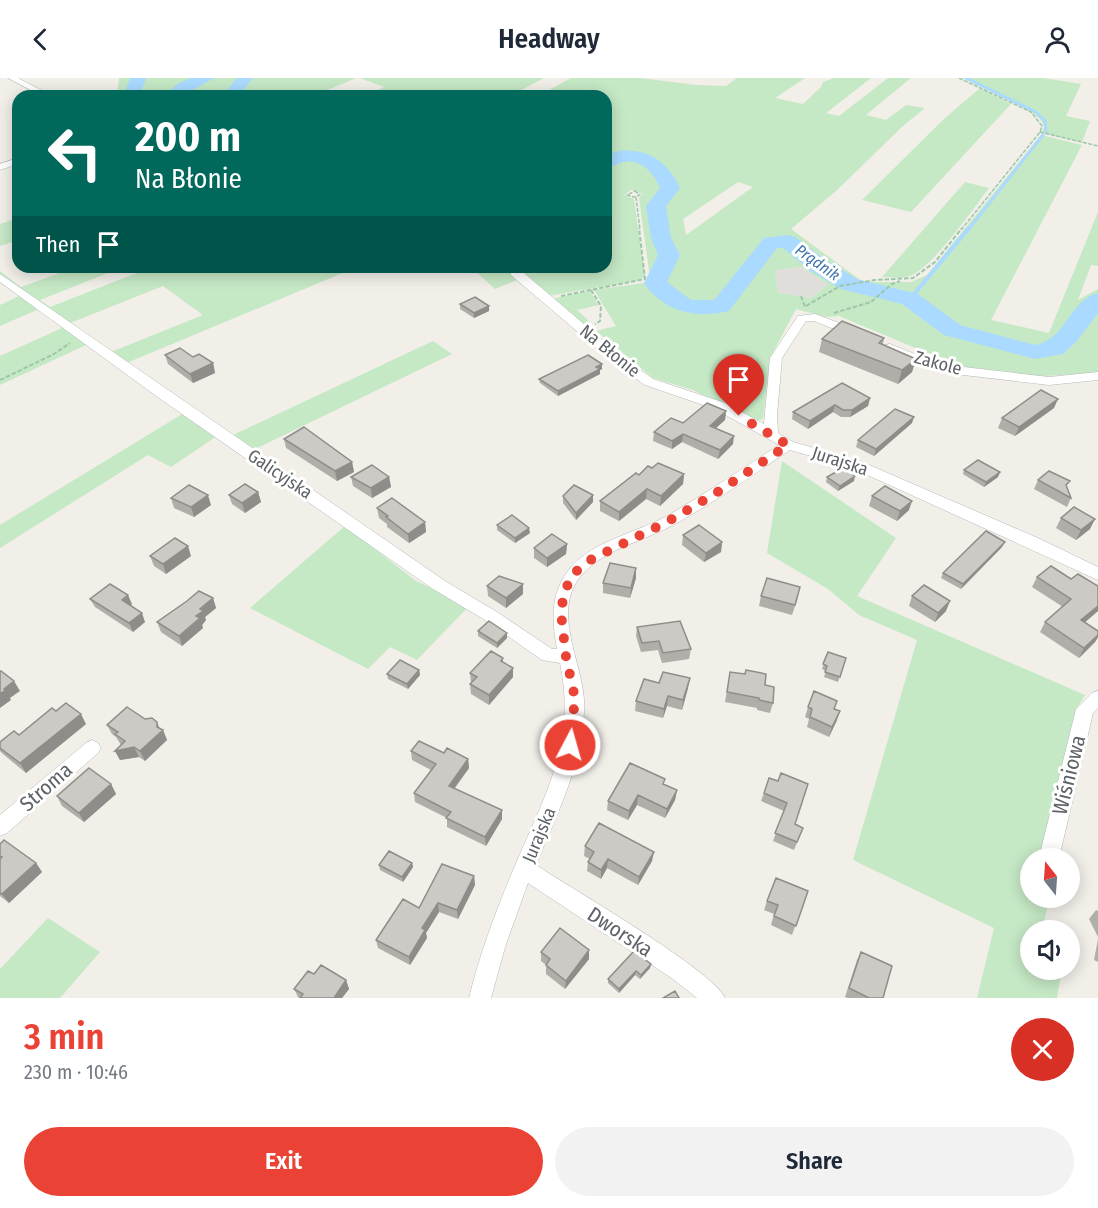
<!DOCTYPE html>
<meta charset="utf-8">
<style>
body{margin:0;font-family:"Fira Sans Condensed",sans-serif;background:#f2f2f3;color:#1f2937;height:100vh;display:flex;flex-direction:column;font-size:22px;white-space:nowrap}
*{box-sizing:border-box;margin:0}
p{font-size:20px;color:#747a83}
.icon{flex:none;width:33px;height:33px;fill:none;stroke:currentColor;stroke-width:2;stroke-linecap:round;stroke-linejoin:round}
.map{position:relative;height:920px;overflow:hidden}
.panel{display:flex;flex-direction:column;background:#fff;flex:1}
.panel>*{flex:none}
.banner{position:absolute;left:12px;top:12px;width:600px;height:183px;border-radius:18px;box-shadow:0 3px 15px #0003;background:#00695c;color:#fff;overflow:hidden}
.needle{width:39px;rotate:343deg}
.tools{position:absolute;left:1020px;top:770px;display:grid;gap:12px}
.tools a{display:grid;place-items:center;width:60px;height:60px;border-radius:50%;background:#fff;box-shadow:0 3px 15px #0003;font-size:30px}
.pin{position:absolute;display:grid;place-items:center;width:51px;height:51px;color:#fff;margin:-62px -26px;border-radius:50% 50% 50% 0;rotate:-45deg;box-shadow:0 0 6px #0007}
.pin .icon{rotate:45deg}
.me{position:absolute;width:66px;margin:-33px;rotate:6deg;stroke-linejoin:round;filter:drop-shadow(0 0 4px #0008)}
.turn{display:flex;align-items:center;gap:21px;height:126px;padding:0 24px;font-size:27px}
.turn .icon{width:78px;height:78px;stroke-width:2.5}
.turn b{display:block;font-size:42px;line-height:51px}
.then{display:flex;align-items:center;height:57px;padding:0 24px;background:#0003;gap:12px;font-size:22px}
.round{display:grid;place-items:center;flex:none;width:63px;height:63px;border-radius:32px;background:#f2f2f3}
.headline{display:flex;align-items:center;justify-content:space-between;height:102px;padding:0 24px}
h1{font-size:36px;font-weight:600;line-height:45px;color:#ea4335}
.cta{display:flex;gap:12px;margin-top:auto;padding:12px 24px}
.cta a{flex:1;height:69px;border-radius:36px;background:#ea4335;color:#fff;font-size:24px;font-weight:600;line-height:69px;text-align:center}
.cta a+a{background:#f2f2f3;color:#1f2937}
header{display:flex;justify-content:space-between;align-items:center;height:78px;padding:0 24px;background:#fff;font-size:27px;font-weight:600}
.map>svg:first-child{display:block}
</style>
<header><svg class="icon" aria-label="back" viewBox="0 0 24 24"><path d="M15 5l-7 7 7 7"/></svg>Headway<svg class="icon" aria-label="person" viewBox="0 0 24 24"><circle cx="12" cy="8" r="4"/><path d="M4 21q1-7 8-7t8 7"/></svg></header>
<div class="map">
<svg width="1098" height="920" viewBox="0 0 1098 920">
<rect width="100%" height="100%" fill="#f1efe8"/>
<path fill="#e0deda" d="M801,189L828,206L811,220L778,215L775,192Z"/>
<path fill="#c5e8c5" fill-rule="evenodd" d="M119,0H356L313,18H117Z
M360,0H544L510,18H366L384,9Z
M571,0H640L696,7L726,8L737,0H805L775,20L803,26L821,9L823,4L834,0H871L826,35L839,38L888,0H911L866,37L886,42L906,27L925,30L903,48L836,113L791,151L863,204H911L927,197L1041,57L1082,67L991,242L1049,255L1098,134V188L1091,187L1078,222L1098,211V295L1043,298L938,286L937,279L839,238L826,239L796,231L770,280L763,341L755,343L693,312L653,300L596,253L616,248L594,212L644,205L650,200L639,120L643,116L631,112L624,117L634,121L645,199L635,203L548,218L516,189H606V18H538ZM738,104L753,109L686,157L683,141ZM801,189L828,206L811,220L778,215L775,192Z
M962,0H1043L1081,6L1066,38L1090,43L1082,64L1042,55L1044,48L1040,41L1023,29Z
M980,10L1011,26L911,134L862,122L945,40Z
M965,104L989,110C973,131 934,188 910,198C903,201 891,199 882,199Z
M18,140V162L0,168V146Z
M76,189H123L40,222L50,229L152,189H357L124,286L111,274L203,237L163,208L70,245L86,267L0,307V278L62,250L39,231L0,248V227L19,218L0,205V193L21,209Z
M477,189H504L517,202L495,211L473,191Z
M590,213L599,227L577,232L591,245L584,249L551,221Z
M433,263L452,276L253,372L231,358Z
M184,335L217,358L171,389L148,377L0,470V447Z
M782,383L896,460L857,518L1085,617L1077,630L1042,780H1030V819H1050L1042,852H1030V891H1062L1057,920H977L994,850L853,782L917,562L859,537L828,511L767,475Z
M345,448L416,503L469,528L417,582L390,569L368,591L250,530Z
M48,840L100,874L60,920H0V891Z"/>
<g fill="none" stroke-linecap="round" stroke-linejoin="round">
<path stroke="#aadaff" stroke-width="3" d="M966,0L1036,34L1045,43L1046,55
M968,152L1043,57"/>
<path stroke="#aadaff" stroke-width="4" d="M910,221L969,150"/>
<path fill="#aadaff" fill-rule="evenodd" d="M130,0H146L142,11L146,18H130L126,11Z
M191,0H214L182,18H164L179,5Z
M237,0H253L244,11L246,18H230L228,11Z
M619,73C648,70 669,85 680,110L666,128L671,160L680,177L667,204L691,222H714L764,160L788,157L795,159L827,183L857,201L918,216L960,247L1035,267C1066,262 1069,222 1098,215V235L1077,263L1063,276L1035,281L944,257L902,226L841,211L811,193L783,170H777L729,233C696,241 664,234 644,205L658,177L651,160L646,128L660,110C654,95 641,81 624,84C617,85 612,89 606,91V77Z"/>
<g stroke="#b5b8bc" stroke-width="1">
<path id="minor" d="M8,0H18L52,18H42Z
M18,80V86L0,92V86Z
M506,189H517L626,282L653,301L725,325L764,346L770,280L798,238L815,236L858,252L860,255L854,259L814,243H806L782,280L777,337L778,355L793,364L860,383L1040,461L1098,489V502L850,389L790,372C752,397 715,424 675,446C645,463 602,471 580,499C552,534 582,584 584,622C586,681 557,735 536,787C569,809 714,893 725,920H697L673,901L528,805L506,866L491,920H469C480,875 496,833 514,790C544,719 577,665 560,585L542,582L485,542L433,511L159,320L0,204V196L445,503L497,534L552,571H557C552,543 550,517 568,493C587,465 638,454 667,438C705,416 742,391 779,367L715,331L645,307L618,288L512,198Z
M890,266L937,285L955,288L1049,299L1098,294V302L1049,307L955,296L930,291L886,273V267Z
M1098,613V630L1093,635L1059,780H1039L1076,631L1092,615Z
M92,662L98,665L101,670L98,675L7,755L0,758V737L86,665Z"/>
</g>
<path stroke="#9cc7a9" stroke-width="1.5" stroke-dasharray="4 1.5" stroke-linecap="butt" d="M959,0L1031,34L1042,48L1040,54L961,152
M1040,54L1098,68
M635,113L640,117L634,119L627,117Z
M636,119L640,152"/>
<path stroke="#9cc7a9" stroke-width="2" stroke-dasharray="4.5 2" stroke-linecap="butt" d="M591,212L601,228L600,243L595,246
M561,218L645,201L639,150
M801,218L805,229
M806,228L840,208L875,202L913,200L935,184L962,150
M834,235L871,224L892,206L900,203
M0,302L54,276L70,265"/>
<use href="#minor" fill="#fff" fill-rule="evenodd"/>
</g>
<path fill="#afaea9" d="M460,226L489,233L474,240L460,231Z
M884,260L883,266L916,281L912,294L898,306L819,274L822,261Z
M165,277L193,279L213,285L215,295L193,305L168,286Z
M602,291L600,292V296L558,318L540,305L539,301Z
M870,320L868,328L850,339H841L833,334L808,351L792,341L793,334Z
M1054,330L1015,358L998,350L1002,340Z
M726,333L725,342L716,350L733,366L718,381L682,364L672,371L653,363L654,354Z
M912,345L874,378L856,369L858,362Z
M284,361L352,384L354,394L337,403L286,370Z
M652,390L684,396L683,406L660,428L646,421L619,443L600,433V423L639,397Z
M964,392L1000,394L998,399L984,409L963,396Z
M351,399H389L391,409L372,420L353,408Z
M827,399L854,403L838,413L826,404Z
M1038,402L1067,410L1071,420L1067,429L1034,411Z
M258,414L261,424L245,435L232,426L229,417Z
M593,417V424L576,442L563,425V418Z
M872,418L909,432L897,443L869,428Z
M171,420L211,427L194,439L174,430Z
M377,430L425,444L426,454L409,465L387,449V446L379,440Z
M1061,440L1090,451L1076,462L1056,450Z
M497,447L530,455L515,465L497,452Z
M683,457L722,464L721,474L704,484L682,467Z
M567,466L566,476L547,489L534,480V470Z
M1002,469L961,511L941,500L943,495Z
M150,478H191L166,496L154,488Z
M636,490V500L630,520L603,515V505Z
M1037,499L1098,533L1085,544L1098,553V559L1095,564L1079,580L1040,554L1045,544L1063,529L1032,509Z
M523,506V516L506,530L488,518L487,508Z
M761,518L798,519L792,537L759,528Z
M912,518L946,533L935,544L909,528Z
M213,520L216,530L205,539L206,542L202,547L203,550L182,568L161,554L157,544Z
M90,521L132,526L130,528L145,544L133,554L95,529Z
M637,549L691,571L689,581L662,585L658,572L641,574L636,558Z
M478,553L507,560L497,570L478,558Z
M828,574L846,580L838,604L824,599L826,593L822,591Z
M503,580V584L513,590V599L489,627L471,616L470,606L471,605L470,595Z
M419,592L420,597L408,611L388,601L387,596Z
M730,594L765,607L773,625L770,635L757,632V630L725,624Z
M659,605L688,610L682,632L667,628L663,640L635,633L636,623Z
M808,629L834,631L837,642L829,659L807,649L809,641L805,639Z
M86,646L26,695L3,676L0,673V664L19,657Z
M107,647L160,651L163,652L167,662L145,683L139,679L120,682L115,673L121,667L116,659L112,656Z
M411,673L444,675L468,681L469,690L455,710L502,741L486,768L447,749V740L415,724L414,715L431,692L412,682Z
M781,695L795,746L803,750L794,772L773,763L784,733L761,723L764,715L778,703Z
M111,706L116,716L84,744L62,728L57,718Z
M664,706L677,712L675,722L665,740L637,727L628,742L607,732L608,723Z
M0,766L36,785L42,794L9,825L0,818Z
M585,768L652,783L638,807L607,790L601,801L587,793L588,784L590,781L584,778Z
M412,785L413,789L403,804L380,792L379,787Z
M474,798L475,807L458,841L439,834L426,855L427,860L410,887L378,870L376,862Z
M808,813L792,857L771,847L774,836L764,832L767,823Z
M1096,832L1098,833V859L1089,841Z
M1098,861V884L1094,882Z
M589,872V881L565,911L546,896V887L541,883V874Z
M861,874L883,920H848L845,919L857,882Z
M651,886L650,890L640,901L635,897L619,915L608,905V901Z
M314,896L346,902L349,911L342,920H299L298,919L294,911Z"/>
<path fill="#8f8d8a" d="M489,228V233L474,240V235Z
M916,281L912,294L898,306L902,292Z
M213,285L215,295L193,305L190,296Z
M602,286V291L600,292V296L558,318V313Z
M870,320L868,328L850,339L852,332Z
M1058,321L1054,330L1015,358L1019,349Z
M835,327L833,334L808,351L810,343Z
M726,333L725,342L709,356L710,348Z
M914,339L912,345L874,378L876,371Z
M683,356L682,364L672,371V363Z
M734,358L733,366L718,381L720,372Z
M352,384L354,394L337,403L335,393Z
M1000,394L998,399L984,409L986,404Z
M684,396L683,406L660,428L661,418Z
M855,398L854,403L838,413L840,408Z
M389,399L391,409L372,420L371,410Z
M647,411L646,421L619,443V434Z
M258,414L261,424L245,435L242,425Z
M208,417L211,427L194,439L191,429Z
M593,417V424L576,442V435Z
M912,423L909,432L897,443L900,433Z
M1095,441L1090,451L1076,462L1081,452Z
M425,444L426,454L409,465L408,456Z
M529,450L530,455L515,465V460Z
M722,464L721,474L704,484L706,475Z
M1005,464L1002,469L961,511L963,506Z
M567,466L566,476L547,489V480Z
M188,468L191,478L166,496L163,486Z
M636,490V500L630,520L631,510Z
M523,506V516L506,530V520Z
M128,517L132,526L125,531L122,522Z
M213,520L216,530L205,539L206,542L202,547L203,550L182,568L179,558L196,538L200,531Z
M950,523L946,533L935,544L938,535Z
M1098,528V533L1076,552L1081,542Z
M142,535L145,544L133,554L129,545Z
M507,555V560L497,570V565Z
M1098,557V559L1095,564L1079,580L1084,570Z
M513,590V599L489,627V617Z
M419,592L420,597L408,611L407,606Z
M690,600L688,610L682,632L683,622Z
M14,603L20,613L10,620L11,622L0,630V616L4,611Z
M668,618L667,628L663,640L664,631Z
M840,633L837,642L829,659L832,649Z
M81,636L86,646L26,695L20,685Z
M157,644L161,654L163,652L167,662L145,683L140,673L157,649Z
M134,669L139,679L120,682L115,673Z
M468,681L469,690L450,716L449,708Z
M111,706L116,716L84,744L79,735Z
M677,712L675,722L665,740L667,731Z
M638,717L637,727L628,742L629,733Z
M502,732V741L486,768L485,759Z
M654,774L652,783L638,807L639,799Z
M608,781L607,790L601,801V792Z
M36,785L42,794L9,825L2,816Z
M412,785L413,789L403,804L402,799Z
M474,798L475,807L458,841L457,832Z
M438,825L439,834L426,855L427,860L410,887L409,879L422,850Z
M589,872V881L565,911L566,903Z
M651,886L650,890L640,901L641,897Z
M636,893L635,897L619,915V911Z
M346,902L349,911L342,920H334Z"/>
<path fill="#cccac5" stroke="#8f8d8a" stroke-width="1.5" d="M475,219L489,228L474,235L460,226Z
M842,243L884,260L879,265L916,281L902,292L822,261Z
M180,270L193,279L199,276L213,285L190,296L165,277Z
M588,277L602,286L596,289L600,291L558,313L539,301Z
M842,305L870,320L852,332H843L835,327L810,343L793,334Z
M1041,312L1058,321L1019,349L1002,340Z
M707,325L726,333L710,348L734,358L720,372L683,356L672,363L654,354L671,340L683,345Z
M895,331L914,339L876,371L858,362Z
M304,349L352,384L335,393L284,361Z
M978,382L1000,394L986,404L964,392Z
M658,385L684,396L661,418L647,411L619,434L600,423L636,395L639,397L648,388L652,390Z
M372,387L389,399L371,410L351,399Z
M843,390L855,398L840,408L827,399Z
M1049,393L1070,403L1066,407L1071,420L1038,402Z
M245,406L258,414L242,425L229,417Z
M189,407L208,417L191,429L171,420Z
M574,407L593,417L576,435L563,418Z
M885,408L912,423L900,433L872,418Z
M392,420L425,444L408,456L386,439L388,438L377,430Z
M1074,429L1095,441L1081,452L1061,440Z
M512,437L529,450L515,460L497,447Z
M699,447L722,464L706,475L683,457Z
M986,453L1005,464L963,506L943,495Z
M552,456L567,466L547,480L534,470Z
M175,460L188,468L163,486L150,478Z
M610,485L636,490L631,510L603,505Z
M1051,488L1071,501L1078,496L1098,508V528L1081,542L1098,553V557L1084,570L1045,544L1071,521L1037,499Z
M499,498L523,506L506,520L487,508Z
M767,500L800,509L795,527L761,518Z
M110,506L128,517L122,522L142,535L129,545L90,521Z
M924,507L950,523L938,535L912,518Z
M199,513L213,520L200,531L203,533L196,538L200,540L179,558L157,544L187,523Z
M489,543L507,555L497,565L478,553Z
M680,543L691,571L663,575L659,563L642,565L637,549Z
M491,573L503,580L501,583L513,590L489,617L470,606L477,599L470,595Z
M828,574L846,580L840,599L825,594L827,588L823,586Z
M400,582L419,592L407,606L387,596Z
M746,592L766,596L765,607L774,609L773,625L759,622V620L727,614L730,594L745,596Z
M0,593H1L14,603L4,611L6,612L0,616Z
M663,594L690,600L683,622L668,618L664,631L636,623L644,601L659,605Z
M814,613L837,623L834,631L840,633L832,649L810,639L812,631L808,629Z
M66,625L81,636L20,685L0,670V664L14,653L19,657L52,630L56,633Z
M127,629L145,641L152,640L157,644V649L163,652L140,673L134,669L115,673L125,663L115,656L118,654L107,647Z
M419,663L444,675L447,670L468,681L449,708L502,732L485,759L446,740L451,734L414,715L436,686L411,673Z
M630,685L665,701L663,706L677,712L667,731L638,717L629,733L608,723Z
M89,690L111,706L79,735L57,718Z
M781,695L808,706L795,746L803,750L797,764L775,755L787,725L764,715L769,700L778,703Z
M599,745L654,774L639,799L608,781L601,792L588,784L594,774L585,768Z
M4,762L36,785L2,816L0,815V781L2,779L0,778V766Z
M389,773L412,785L402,799L379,787Z
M442,786L474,798L457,832L438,825L422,850L425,852L409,879L376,862L403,821L419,830Z
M776,800L808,813L796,848L774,838L778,827L767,823Z
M560,850L589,872L566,903L546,887L550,881L541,874Z
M634,873L651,886L641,897L636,893L619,911L608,901Z
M861,874L892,888L883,920H869L849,910Z
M321,887L346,902L334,920H300L303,916L294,911L308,893L314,896Z
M675,913L679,920H663Z"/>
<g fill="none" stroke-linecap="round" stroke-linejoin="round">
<path stroke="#ea4335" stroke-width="10" stroke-dasharray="0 18" d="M570,667L575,620L566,579L561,535L564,514L574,495L592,481L667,444L713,417L788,367L739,338"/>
</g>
<g text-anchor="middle" stroke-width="6" stroke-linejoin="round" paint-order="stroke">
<g font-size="16" font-style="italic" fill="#4174aa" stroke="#fff">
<text transform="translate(818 184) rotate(35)" y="6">Prądnik</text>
</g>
<g font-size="18" fill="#5f6368" stroke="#fff">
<text transform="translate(610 273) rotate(39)" y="6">Na Błonie</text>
<text transform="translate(938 285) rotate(15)" y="6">Zakole</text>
<text transform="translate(840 383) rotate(18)" y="6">Jurajska</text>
<text transform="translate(280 396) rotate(34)" y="6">Galicyjska</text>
<text transform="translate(539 757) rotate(-67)" y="6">Jurajska</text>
</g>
<g font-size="21" fill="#5f6368" stroke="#fff">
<text transform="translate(1069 697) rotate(-76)" y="7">Wiśniowa</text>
<text transform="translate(46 709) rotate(-41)" y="7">Stroma</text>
<text transform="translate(620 854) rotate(33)" y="7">Dworska</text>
</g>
</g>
</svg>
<div class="tools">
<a><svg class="needle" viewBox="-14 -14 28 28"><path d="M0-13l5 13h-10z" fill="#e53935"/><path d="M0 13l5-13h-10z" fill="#747a83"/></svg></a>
<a><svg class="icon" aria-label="sound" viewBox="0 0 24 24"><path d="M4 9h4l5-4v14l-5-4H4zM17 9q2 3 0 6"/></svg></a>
</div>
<div class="pin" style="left:739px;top:338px;background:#d93025"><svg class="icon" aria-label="arrive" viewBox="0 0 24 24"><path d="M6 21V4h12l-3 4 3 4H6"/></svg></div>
<svg class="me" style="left:570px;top:667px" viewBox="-20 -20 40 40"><circle r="17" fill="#ea4335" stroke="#fff" stroke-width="3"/><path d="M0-11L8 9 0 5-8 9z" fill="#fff"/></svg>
<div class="banner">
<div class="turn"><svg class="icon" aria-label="left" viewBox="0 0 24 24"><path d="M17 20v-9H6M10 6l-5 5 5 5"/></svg><div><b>200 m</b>Na Błonie</div></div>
<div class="then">Then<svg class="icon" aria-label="arrive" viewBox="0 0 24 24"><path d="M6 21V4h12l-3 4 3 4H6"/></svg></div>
</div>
</div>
<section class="panel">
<div class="headline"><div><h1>3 min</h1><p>230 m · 10:46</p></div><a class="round" style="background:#d93025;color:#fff"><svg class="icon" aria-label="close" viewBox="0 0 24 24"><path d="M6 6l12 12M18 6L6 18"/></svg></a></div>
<div class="cta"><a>Exit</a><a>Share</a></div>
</section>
